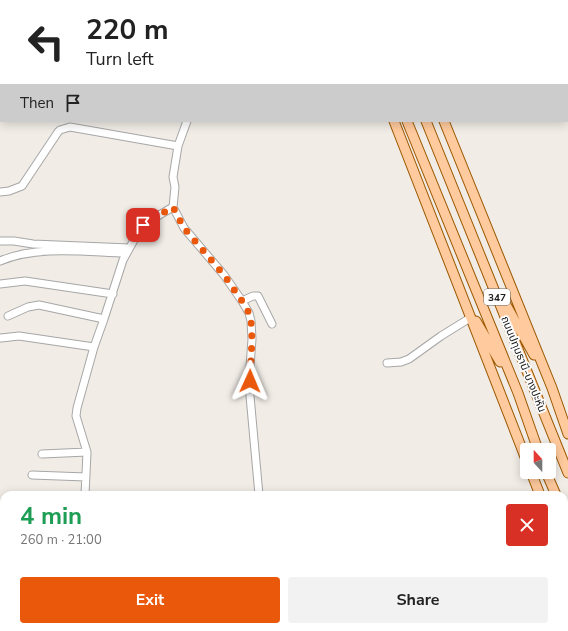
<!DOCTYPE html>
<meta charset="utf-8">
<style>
body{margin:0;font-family:"Nunito Sans","Noto Sans Thai",sans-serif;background:#f2f2f2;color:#222;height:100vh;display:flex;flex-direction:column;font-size:15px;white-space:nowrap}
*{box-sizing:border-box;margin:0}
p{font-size:13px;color:#767676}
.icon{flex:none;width:22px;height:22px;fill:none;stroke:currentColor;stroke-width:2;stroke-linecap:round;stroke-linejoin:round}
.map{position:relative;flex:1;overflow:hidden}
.drawer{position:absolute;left:0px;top:491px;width:568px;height:140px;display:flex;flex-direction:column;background:#fff;border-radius:12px 12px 0 0;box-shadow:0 2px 10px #0003}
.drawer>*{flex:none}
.top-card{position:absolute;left:0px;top:0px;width:568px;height:122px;box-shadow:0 2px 10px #0003;background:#fff;color:#222;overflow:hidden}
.needle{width:26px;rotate:339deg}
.fabs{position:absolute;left:520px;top:443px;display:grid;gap:8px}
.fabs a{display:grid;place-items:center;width:36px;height:36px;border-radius:4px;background:#fff;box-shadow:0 2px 10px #0003;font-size:20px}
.pin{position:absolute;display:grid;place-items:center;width:34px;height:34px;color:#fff;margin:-17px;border-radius:8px;box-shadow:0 2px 6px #0006}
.me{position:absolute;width:44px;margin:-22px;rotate:1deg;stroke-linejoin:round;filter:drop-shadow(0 0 3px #0008)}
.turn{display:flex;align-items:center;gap:14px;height:84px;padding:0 20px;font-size:18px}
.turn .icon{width:52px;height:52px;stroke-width:2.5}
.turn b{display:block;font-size:28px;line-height:34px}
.then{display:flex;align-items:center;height:38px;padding:0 20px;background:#0003;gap:8px;font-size:15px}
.round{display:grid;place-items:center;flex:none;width:42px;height:42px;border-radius:4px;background:#f2f2f2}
.head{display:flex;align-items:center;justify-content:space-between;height:68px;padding:0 20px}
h1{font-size:24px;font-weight:700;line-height:30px;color:#1e9e55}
.action{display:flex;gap:8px;margin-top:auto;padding:8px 20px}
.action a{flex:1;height:46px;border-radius:4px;background:#ea580c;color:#fff;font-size:16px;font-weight:700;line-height:46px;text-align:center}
.action a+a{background:#f2f2f2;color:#222}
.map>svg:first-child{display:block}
</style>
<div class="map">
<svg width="568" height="631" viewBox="0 0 568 631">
<rect width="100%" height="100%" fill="#f1ece6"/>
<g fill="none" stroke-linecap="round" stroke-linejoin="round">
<path stroke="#a4dae1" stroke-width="11" d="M0,587L4,617
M4,631V627"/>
<g stroke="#a7a7a7" stroke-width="9">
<path id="minor" d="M196,0V1
M293,0H322
M566,0H568
M187,121L178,146L173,177L175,187L173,207L184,228L224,275L242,301L249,313L251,321L252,339L250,367V396L259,495
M0,192L9,191L22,186L58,132L60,130L70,127L178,146
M0,241H14L33,244L129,248
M0,261C37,245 86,252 126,253
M0,284L25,281L113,294
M242,301L253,296H258L272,324
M8,316L28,307L39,305L104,319L123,260L139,231L149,221L173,207
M1,338L19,336L94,347
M387,363L401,362L409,359L441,336L470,318
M42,454L87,452
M32,475L86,477
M85,495L87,452L76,416L77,408L94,347L104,319
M145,627L148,631
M270,627V631
M529,631L568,629"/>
</g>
<g stroke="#9c5800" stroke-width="11">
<path id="major" d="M346,0V1
M358,0V1
M377,0L378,1
M394,0L395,1
M403,1V0
M394,121L527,462
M407,121L518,393L538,450
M426,121L568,473
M444,121L552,388L568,434
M505,303L534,355
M476,321L500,362
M531,472L540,495
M546,472L556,495
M564,514L568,523
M564,554L568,564"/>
</g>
<use href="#minor" stroke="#fff" stroke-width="7"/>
<use href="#major" stroke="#ffca9d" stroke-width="9"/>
</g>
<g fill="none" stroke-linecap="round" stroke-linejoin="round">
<path stroke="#ea580c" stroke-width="7" stroke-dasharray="0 12.6" d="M143,225L173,207L184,228L224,275L242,301L249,313L251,321L252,339L250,381"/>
</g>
<g text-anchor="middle" stroke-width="3.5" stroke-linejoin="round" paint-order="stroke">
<rect fill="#fff" stroke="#636363" stroke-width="1" x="484" y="289" width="26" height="16" rx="3"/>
<g font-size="10" font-weight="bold" fill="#202020">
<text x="497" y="301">347</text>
</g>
<g font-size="11" fill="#202020" stroke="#fff">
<text transform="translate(524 364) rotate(68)" y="4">ถนนปทุมธานี-บางปะหัน</text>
</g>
</g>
</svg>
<div class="fabs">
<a><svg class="needle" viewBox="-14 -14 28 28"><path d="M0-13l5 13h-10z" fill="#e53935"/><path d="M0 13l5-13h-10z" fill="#767676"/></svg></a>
</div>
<div class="pin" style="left:143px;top:225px;background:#d93025"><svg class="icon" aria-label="arrive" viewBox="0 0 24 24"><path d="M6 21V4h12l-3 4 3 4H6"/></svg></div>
<svg class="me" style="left:250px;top:381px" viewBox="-20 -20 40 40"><path d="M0-17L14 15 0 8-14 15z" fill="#ea580c" stroke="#fff" stroke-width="4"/></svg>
<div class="top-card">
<div class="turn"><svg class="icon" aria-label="left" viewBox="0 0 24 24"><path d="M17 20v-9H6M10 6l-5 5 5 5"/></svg><div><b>220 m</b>Turn left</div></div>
<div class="then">Then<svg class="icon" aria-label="arrive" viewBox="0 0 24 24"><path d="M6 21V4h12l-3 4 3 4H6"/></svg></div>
</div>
<section class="drawer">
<div class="head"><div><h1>4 min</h1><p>260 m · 21:00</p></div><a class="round" style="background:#d93025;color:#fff"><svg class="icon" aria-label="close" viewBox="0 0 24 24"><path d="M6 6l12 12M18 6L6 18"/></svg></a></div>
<div class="action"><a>Exit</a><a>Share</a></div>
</section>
</div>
